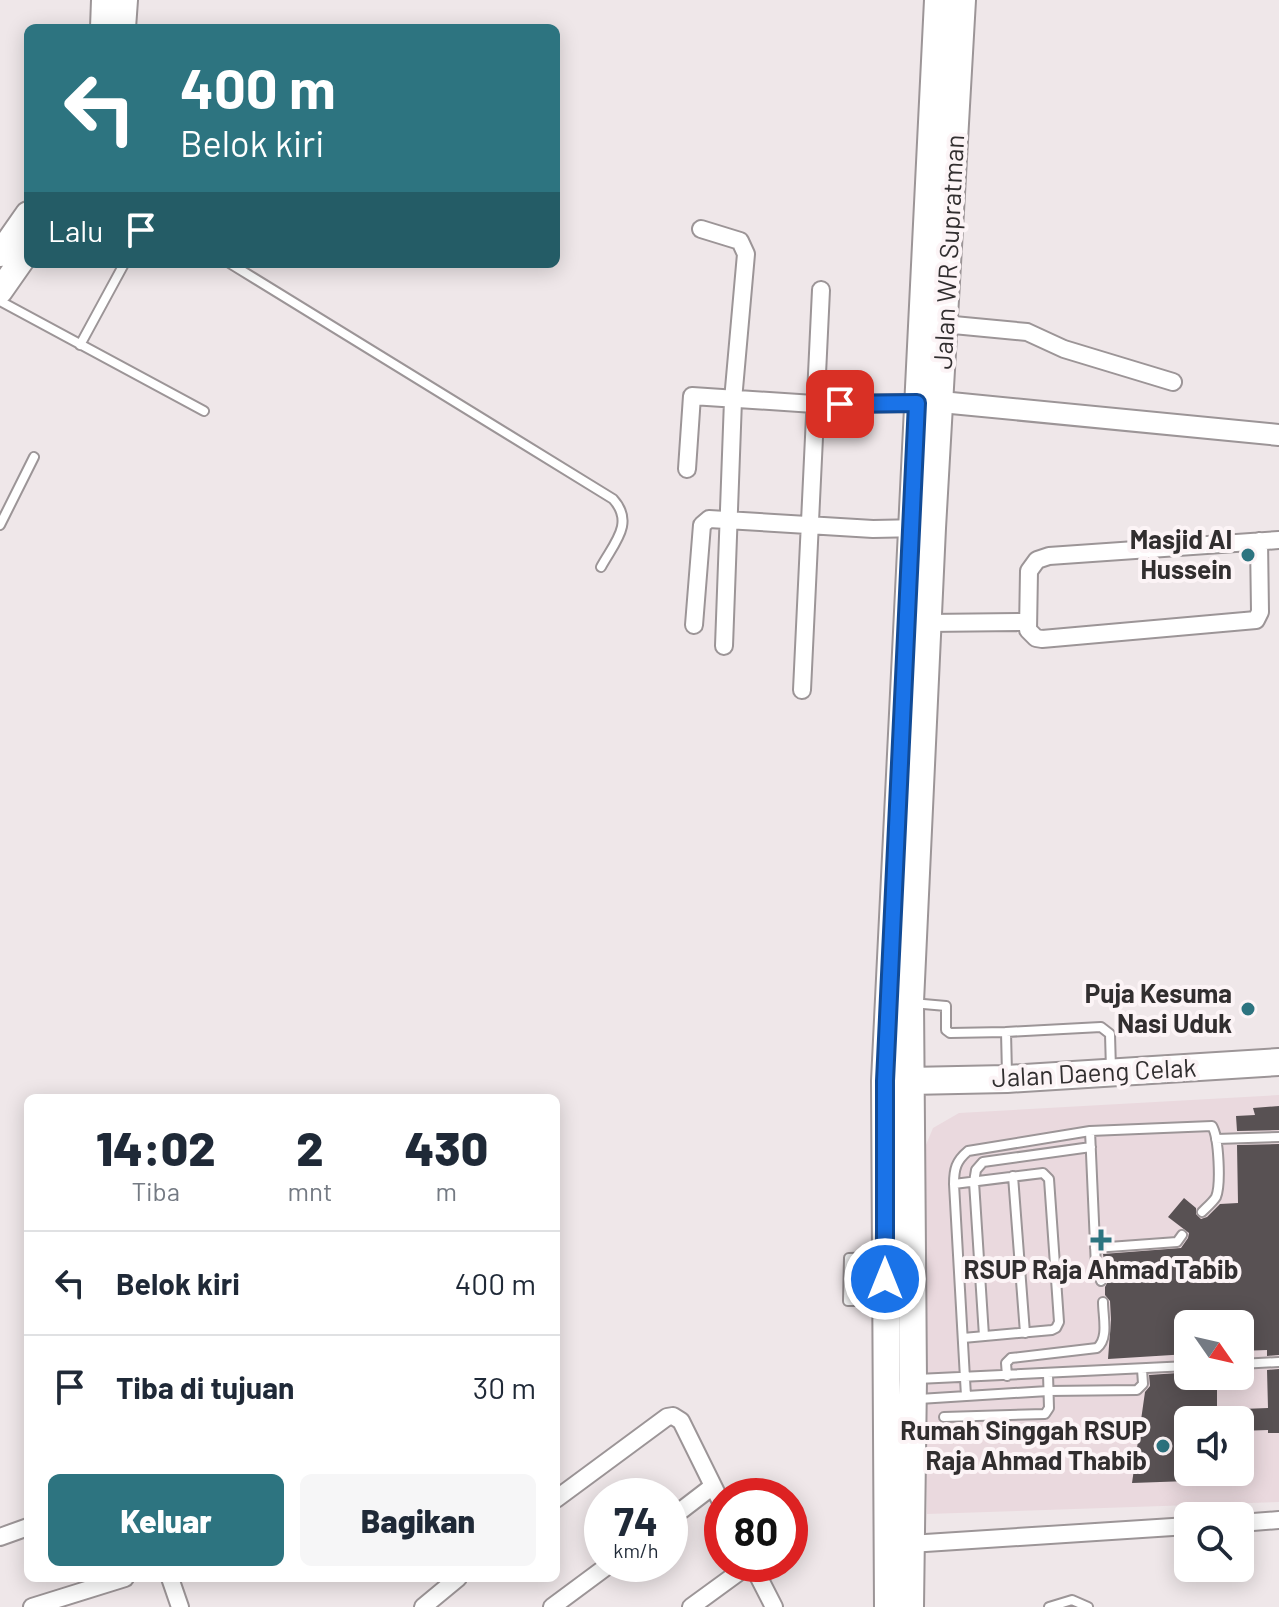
<!DOCTYPE html>
<html lang="id">
<style>
body{margin:0;font-family:Barlow,sans-serif;background:#f6f6f7;color:#1f2937;height:100vh;display:flex;flex-direction:column;font-size:30px;white-space:nowrap}
*{box-sizing:border-box;margin:0}
p{font-size:26px;color:#747a83}
.icon{flex:none;width:44px;height:44px;fill:none;stroke:currentColor;stroke-width:2;stroke-linecap:round;stroke-linejoin:round}
.map{position:relative;flex:1;overflow:hidden}
.drawer{position:absolute;left:24px;top:1094px;width:536px;height:488px;display:flex;flex-direction:column;background:#fff;border-radius:12px;box-shadow:0 4px 20px #0003}
.drawer>*{flex:none}
.top-card{position:absolute;left:24px;top:24px;width:536px;height:244px;border-radius:12px;box-shadow:0 4px 20px #0003;background:#2d7480;color:#fff;overflow:hidden}
.needle{width:52px;rotate:124deg}
.controls{position:absolute;left:1174px;top:1310px;display:grid;gap:16px}
.controls a{display:grid;place-items:center;width:80px;height:80px;border-radius:12px;background:#fff;box-shadow:0 4px 20px #0003;font-size:40px}
.speed{position:absolute;left:584px;top:1478px;display:flex;gap:16px;font-size:40px;font-weight:700;text-align:center}
.speed>*{display:grid;place-content:center;width:104px;height:104px;border-radius:50%;background:#fff;box-shadow:0 4px 20px #0003;line-height:1}
.speed small{font-size:20px;font-weight:400}
.speed .limit{border:12px solid #d22;background:#fff;color:#111}
.pin{position:absolute;display:grid;place-items:center;width:68px;height:68px;color:#fff;margin:-34px;border-radius:16px;box-shadow:0 4px 12px #0006}
.me{position:absolute;width:88px;margin:-44px;rotate:0deg;stroke-linejoin:round;filter:drop-shadow(0 0 6px #0008)}
.turn{display:flex;align-items:center;gap:28px;height:168px;padding:0 24px;font-size:36px}
.turn .icon{width:104px;height:104px;stroke-width:2.5}
.turn b{display:block;font-size:56px;line-height:68px}
.then{display:flex;align-items:center;height:76px;padding:0 24px;background:#0003;gap:16px;font-size:30px}
.eta{display:flex;justify-content:space-evenly;align-items:center;height:136px;text-align:center}
.eta b{font-size:48px;font-weight:800;line-height:56px}
.action{display:flex;gap:16px;margin-top:auto;padding:16px 24px}
.action a{flex:1;height:92px;border-radius:12px;background:#2d7480;color:#fff;font-size:32px;font-weight:800;line-height:92px;text-align:center}
.action a+a{background:#f6f6f7;color:#1f2937}
ul{padding:0;list-style:none}
li{display:flex;align-items:center;gap:24px;height:104px;padding:0 24px;border-top:2px solid #e0e1e3}
li div{flex:1}
li b{display:block;font-size:30px}
li em{font-style:normal}
.map>svg:first-child{display:block}
</style>
<div class="map">
<svg width="1279" height="1607" viewBox="0 0 1279 1607">
<rect width="100%" height="100%" fill="#efe7e9"/>
<path fill="#ead9de" fill-rule="evenodd" d="M1279,1095V1502L927,1514L921,1157L933,1128L959,1113ZM1188,1324H1240V1376H1188ZM1188,1420H1240V1472H1188Z"/>
<path fill="#585153" d="M1279,1106V1130L1237,1131L1236,1116L1255,1115L1253,1108Z
M1279,1144V1355L1267,1356V1350L1240,1351V1324H1188V1354L1108,1359L1111,1320L1110,1301L1105,1295V1287L1108,1281L1103,1254L1181,1248L1188,1238L1189,1233L1168,1217L1184,1198L1196,1208V1214L1201,1219L1207,1217L1220,1204L1238,1203L1237,1145Z
M1279,1369V1433H1268V1430L1240,1431V1420H1188V1481L1132,1483L1145,1392L1150,1386L1149,1375L1178,1373L1217,1377V1410L1268,1408L1267,1370Z"/>
<g fill="none" stroke-linecap="round" stroke-linejoin="round">
<g stroke="#9c9597" stroke-width="12">
<path id="service" d="M231,264L613,499C635,523 614,543 601,567
M0,301L204,411
M80,345L124,264
M0,525L34,457
M912,1003L946,1006V1030L950,1033L1006,1032
M1007,1074L1006,1032L1101,1027L1110,1034L1111,1070
M1216,1139L1279,1137
M1013,1176L1025,1333
M954,1184L1043,1173L1049,1179L1059,1322L1056,1328L1052,1330L963,1338
M1095,1248L1177,1242L1182,1235
M881,1257L849,1258L848,1301H884
M1101,1281L1096,1267L1090,1131L1212,1126C1219,1137 1221,1185 1216,1197C1213,1202 1206,1208 1202,1212
M984,1336L974,1182L976,1170L983,1162L1091,1147
M1240,1364L1279,1362
M1007,1376L1006,1363L1011,1358L1097,1348C1109,1338 1103,1317 1103,1302
M917,1379L1188,1366
M966,1396L954,1184C954,1169 956,1161 968,1151L1090,1131
M919,1399L1048,1391L1137,1390L1143,1384L1142,1369
M944,1417L1045,1414L1049,1408L1048,1374
M1049,1607L1072,1600L1088,1607"/>
</g>
<g stroke="#9c9597" stroke-width="20">
<path id="minor" d="M701,229L740,241L746,254L733,400L724,646
M943,324L1027,332L1064,349L1173,382
M687,469L692,396L814,404L917,403
M1259,541L1260,612L1256,620L1042,639L1036,638L1028,630L1029,571L1037,560L1049,556L1279,540
M927,623L1028,622
M694,625L702,525L709,519L873,529L921,528
M802,690L821,290
M556,1499L667,1417L673,1416L681,1421L722,1504
M670,1519L713,1486
M1240,1523L1279,1520
M0,1537L28,1527
M910,1544L1188,1526
M752,1564L774,1607
M170,1578L180,1607
M32,1607L125,1578
M423,1607L458,1578
M552,1607L610,1564
M691,1607L750,1564"/>
</g>
<g stroke="#9c9597" stroke-width="24">
<path id="tertiary" d="M941,402L1279,435"/>
</g>
<g stroke="#9c9597" stroke-width="28">
<path id="primary" d="M103,28L104,0
M123,28L125,0
M0,254L28,214
M0,291L28,251"/>
</g>
<g stroke="#9c9597" stroke-width="30">
<path id="trunk" d="M909,1081L1007,1079L1279,1062
M888,1607L885,1081L938,0
M910,1607L913,1379L910,1002L932,528L962,0"/>
</g>
<use href="#service" stroke="#fff" stroke-width="8"/>
<use href="#minor" stroke="#fff" stroke-width="16"/>
<use href="#tertiary" stroke="#fff" stroke-width="20"/>
<use href="#primary" stroke="#fff" stroke-width="24"/>
<use href="#trunk" stroke="#fff" stroke-width="26"/>
</g>
<g fill="none" stroke-linecap="round" stroke-linejoin="round">
<g stroke="#114b97" stroke-width="20">
<path id="route" d="M840,404L917,403L885,1081V1279"/>
</g>
<use href="#route" stroke="#1a73e8" stroke-width="14"/>
</g>
<g fill="#2d7480" stroke="#fcf4f6" stroke-width="3">
<circle cx="1248" cy="555" r="8"/>
<circle cx="1248" cy="1009" r="8"/>
<path d="M1097 1228h8v8h8v8h-8v8h-8v-8h-8v-8h8z"/>
<circle cx="1163" cy="1446" r="8"/>
</g>
<g text-anchor="middle" stroke-width="8" stroke-linejoin="round" paint-order="stroke">
<g font-size="26" fill="#312e2f" stroke="#fcf4f6">
<text transform="translate(949 252) rotate(-87)" y="9">Jalan WR Supratman</text>
<text transform="translate(1094 1073) rotate(-3)" y="9">Jalan Daeng Celak</text>
</g>
<g font-size="26" font-weight="bold" fill="#312e2f" stroke="#fcf4f6" text-anchor="end">
<text x="1232" y="549">Masjid Al<tspan x="1232" dy="30">Hussein</tspan></text>
<text x="1232" y="1003">Puja Kesuma<tspan x="1232" dy="30">Nasi Uduk</tspan></text>
<text x="1101" y="1279" text-anchor="middle">RSUP Raja Ahmad Tabib</text>
<text x="1147" y="1440">Rumah Singgah RSUP<tspan x="1147" dy="30">Raja Ahmad Thabib</tspan></text>
</g>
</g>
</svg>
<div class="controls">
<a><svg class="needle" viewBox="-14 -14 28 28"><path d="M0-13l5 13h-10z" fill="#e53935"/><path d="M0 13l5-13h-10z" fill="#747a83"/></svg></a>
<a><svg class="icon" aria-label="sound" viewBox="0 0 24 24"><path d="M4 9h4l5-4v14l-5-4H4zM17 9q2 3 0 6"/></svg></a>
<a><svg class="icon" aria-label="search" viewBox="0 0 24 24"><circle cx="10" cy="10" r="6"/><path d="M15 15l6 6"/></svg></a>
</div>
<div class="speed"><div>74<small>km/h</small></div><div class="limit">80</div></div>
<div class="pin" style="left:840px;top:404px;background:#d93025"><svg class="icon" aria-label="arrive" viewBox="0 0 24 24"><path d="M6 21V4h12l-3 4 3 4H6"/></svg></div>
<svg class="me" style="left:885px;top:1279px" viewBox="-20 -20 40 40"><circle r="17" fill="#1a73e8" stroke="#fff" stroke-width="3"/><path d="M0-11L8 9 0 5-8 9z" fill="#fff"/></svg>
<div class="top-card">
<div class="turn"><svg class="icon" aria-label="left" viewBox="0 0 24 24"><path d="M17 20v-9H6M10 6l-5 5 5 5"/></svg><div><b>400 m</b>Belok kiri</div></div>
<div class="then">Lalu<svg class="icon" aria-label="arrive" viewBox="0 0 24 24"><path d="M6 21V4h12l-3 4 3 4H6"/></svg></div>
</div>
<section class="drawer">
<div class="eta">
<div><b>14:02</b><p>Tiba</p></div>
<div><b>2</b><p>mnt</p></div>
<div><b>430</b><p>m</p></div>
</div>
<ul>
<li><svg class="icon" aria-label="left" viewBox="0 0 24 24"><path d="M17 20v-9H6M10 6l-5 5 5 5"/></svg><div><b>Belok kiri</b></div><em>400 m</em></li>
<li><svg class="icon" aria-label="arrive" viewBox="0 0 24 24"><path d="M6 21V4h12l-3 4 3 4H6"/></svg><div><b>Tiba di tujuan</b></div><em>30 m</em></li>
</ul>
<div class="action"><a>Keluar</a><a>Bagikan</a></div>
</section>
</div>
